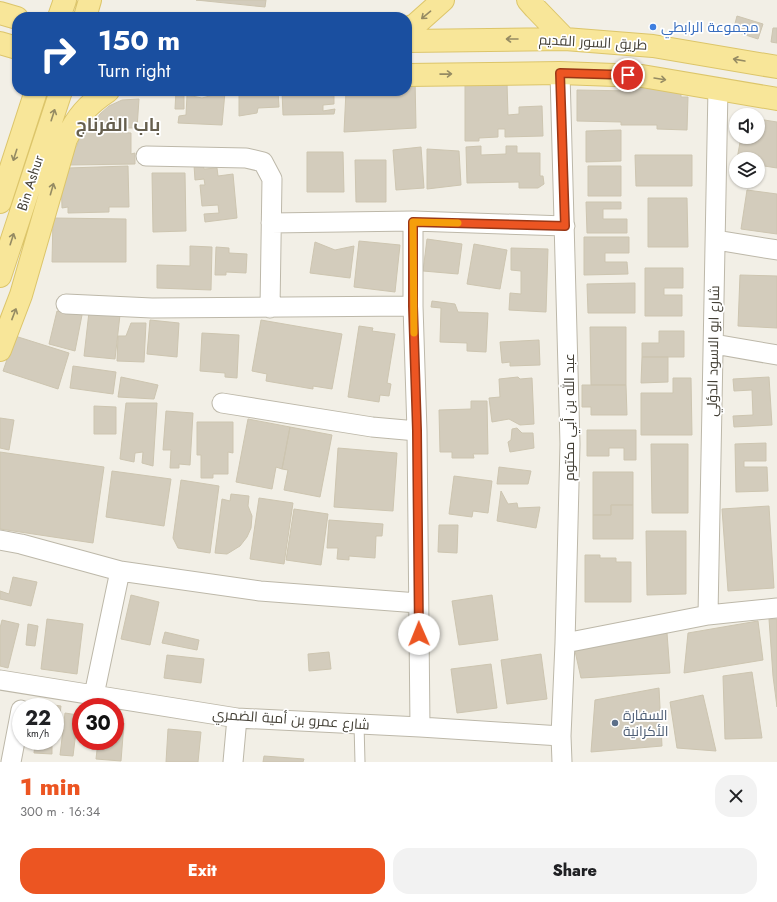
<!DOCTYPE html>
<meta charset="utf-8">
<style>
body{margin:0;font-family:Jost,Cairo,sans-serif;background:#f2f2f2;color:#202124;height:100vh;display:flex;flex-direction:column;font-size:15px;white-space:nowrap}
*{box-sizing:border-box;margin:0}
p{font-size:13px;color:#757577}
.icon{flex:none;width:22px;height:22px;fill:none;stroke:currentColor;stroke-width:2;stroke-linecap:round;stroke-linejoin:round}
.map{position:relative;height:762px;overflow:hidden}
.panel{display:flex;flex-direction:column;background:#fff;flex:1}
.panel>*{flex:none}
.hud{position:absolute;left:12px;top:12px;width:400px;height:84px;border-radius:16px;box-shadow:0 1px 3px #0004;background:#1a4fa0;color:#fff;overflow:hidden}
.buttons{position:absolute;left:729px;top:108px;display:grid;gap:8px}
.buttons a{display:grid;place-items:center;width:36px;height:36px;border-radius:50%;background:#fff;box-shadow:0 1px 3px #0004;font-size:20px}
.speed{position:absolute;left:12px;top:698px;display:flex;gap:8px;font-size:20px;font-weight:700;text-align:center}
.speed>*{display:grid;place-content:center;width:52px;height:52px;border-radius:50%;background:#fff;box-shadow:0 1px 3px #0004;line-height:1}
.speed small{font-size:10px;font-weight:400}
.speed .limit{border:6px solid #d22;background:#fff;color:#111}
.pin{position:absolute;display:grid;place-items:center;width:34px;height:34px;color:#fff;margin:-17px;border:2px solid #fff;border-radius:50%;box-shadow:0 1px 4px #0007}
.me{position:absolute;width:44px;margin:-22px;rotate:359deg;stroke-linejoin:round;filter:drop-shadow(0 0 3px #0008)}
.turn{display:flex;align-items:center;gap:14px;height:84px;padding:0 20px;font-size:18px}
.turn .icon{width:52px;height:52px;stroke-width:2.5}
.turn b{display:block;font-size:28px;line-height:34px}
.round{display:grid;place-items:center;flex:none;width:42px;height:42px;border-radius:16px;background:#f2f2f2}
.overview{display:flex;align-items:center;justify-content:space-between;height:68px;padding:0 20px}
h1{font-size:24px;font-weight:800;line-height:30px;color:#ec5522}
.primary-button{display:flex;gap:8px;margin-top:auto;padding:8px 20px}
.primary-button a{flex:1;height:46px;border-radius:16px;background:#ec5522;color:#fff;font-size:16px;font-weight:800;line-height:46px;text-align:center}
.primary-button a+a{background:#f2f2f2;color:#202124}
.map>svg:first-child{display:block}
</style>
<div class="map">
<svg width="777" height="762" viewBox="0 0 777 762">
<rect width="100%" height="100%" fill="#f2efe6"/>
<path fill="#d3ccbc" stroke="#cdc5b0" d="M196,0H266L265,7Z
M737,16L763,24L758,39L733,31Z
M773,28H777V43L771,42Z
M415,78L416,128L344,132L346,91H407V79Z
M465,83H507L508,115L519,114V107L542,106L543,136L505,137V129H498V137L479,138V141H465Z
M631,85L681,86V97H688L687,130L657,129V125H621V122L577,121V90L632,91Z
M176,91H184V109H175Z
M239,91H278L279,107L258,108L257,113L239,116Z
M282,91H334V104L323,105V111L335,109L334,114L283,115Z
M225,92L222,125L178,123L179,116L186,115L187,95L202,98Z
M139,99L137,128H126V132L90,129L100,114L109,106L122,100Z
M758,119L777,122V168L758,165V159H737L741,137H758Z
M84,130L131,133V154L135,153V164L68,165L74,146H77L80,135H84Z
M621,130V161L586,162V131Z
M481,146V155L506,154V146H517V153H540V176H543L544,184L538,188H519V182L467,183L466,147Z
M421,147L424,188L396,190L393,150Z
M427,149L459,151L461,185L427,189Z
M307,152H343L344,192H307Z
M635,155H692V186H636Z
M355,160H386V202H356Z
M203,164L204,169L217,168L218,176L233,174L237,218L205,222L204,214L219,213L218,205L202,206L200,185H205L204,179L195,180L194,165Z
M128,166L129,207H109V212L68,213V207L62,208L61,174H68V168Z
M588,166H621V196H588Z
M152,173H185L186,231L153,232Z
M747,190L777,194V234L741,229Z
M648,198H687L688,247H648Z
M586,202H621V209H603V219H627V233H587Z
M53,218L126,219V262H52Z
M584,237H629V253H605V262H627L628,274L584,275Z
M427,239L462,244L458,274L423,271Z
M359,241L400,245L395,292L354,287Z
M315,242L335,250L354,246L350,278L310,273Z
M474,244L507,250L500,289L467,284Z
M190,246L212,247L211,290L157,288V265L190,266Z
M216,247L229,248V253L247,254L246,273L226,272V275H215Z
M511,248L548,249L546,312L509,310L510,293L521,294V271L511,270Z
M645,268H683V288H664V295H682V316H645Z
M740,275L777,276V328L738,326Z
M635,283V313H588L587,284Z
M432,301L455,304L458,312L488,313L486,352L467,351V343L440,342L441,308L431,307Z
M57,311L82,315L75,351L49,344Z
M89,312L120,315L115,359L84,356Z
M150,320L179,323L177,357L147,354Z
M261,320L342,334L332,389L313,386V389L266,381L267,374L252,371Z
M131,323H146L144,362L117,361L118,336H126Z
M359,326L373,328L372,331L395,334L387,383L391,384L389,396L380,395L379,402L348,397Z
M590,327H626V385H591Z
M659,331H684V357H642V343H659Z
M202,333L239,335L237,378L225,377V373L200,371Z
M15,336L69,353L58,389L3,371Z
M539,340L540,365L510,366V362L502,363L500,342Z
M642,357H668V382L641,383Z
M73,366L116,372L113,394L70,388Z
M121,377L158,385L154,399L118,397Z
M518,377L520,379L532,378L534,424L520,425L509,419L492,422L489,398L500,397L499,379Z
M769,377L772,425L734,427L733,416L753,415L752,390L734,391L733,379Z
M673,378H691L692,435H641V393H673Z
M582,385H626L627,415H591V407H582Z
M471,401H487L488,454H473L474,458H452V452H440L439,410L471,409Z
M126,403H157L153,466L142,463L143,452L135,453L134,462L120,459Z
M94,406L116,407V434H94Z
M166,411L193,413L190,465L179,464V468H170L171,450H163Z
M0,418L14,420L9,450L0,448Z
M248,419L290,427L282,469L276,467L272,489L236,482Z
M197,422H233V453L228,452V474H213V478H201V455H197Z
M290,427L332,435L320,497L284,490L288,470L282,469Z
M517,428L522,433H533L534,448L510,452L508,442L511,440L512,429Z
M587,430H636V460H624V448H609V456H587Z
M766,443V461H744V467H767L768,491L736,492L735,444Z
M651,444H688V513H652Z
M338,448L397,453L393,511L334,507Z
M0,452L104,467L93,543L0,529Z
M499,467L531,471L528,484H497Z
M112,471L171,479L164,526L106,517Z
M593,472H633V505H611V515H593Z
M454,476L492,481L488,513L473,511L472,517L449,514Z
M181,480L219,486L210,553L178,548L173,538Z
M501,491L508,504L517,503L518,508L540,507L536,528L497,521Z
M231,494L249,496L248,506L252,516L251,528L247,537L240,546L227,554L215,553L222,499L230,501Z
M259,498L293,503L284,564L250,559Z
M611,505H633V539H593V515H611Z
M769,506L774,588L728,591L722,509Z
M294,509L328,514L321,565L286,560Z
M329,520L383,524L382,536H376L375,558L349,556V560L337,559L338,548H327Z
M439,525H458L457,553L438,552Z
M646,531H686V594L647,595Z
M585,555H600V558H616V562H631V602H585Z
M13,577L37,582L31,606L0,599V591L9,594Z
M131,595L159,602L150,645L121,639Z
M492,595L498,640L459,645L452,601Z
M47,619L83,624L77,674L41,669Z
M769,619H777V707L773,676Z
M2,620L19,624L8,668L0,666V628Z
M758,621L763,660L684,673L688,633Z
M28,624L38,626L35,646L26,645Z
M165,632L199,640L197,650L162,643Z
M667,633L670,673L581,678L575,651Z
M329,652L331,669L309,671L308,654Z
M541,654L547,699L507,704L501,660Z
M167,655L204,659L201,683L164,678Z
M491,664L497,708L457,713L451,669Z
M752,672L762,738L725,739L723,676Z
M659,688L662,746L591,752L595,700Z
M703,695L716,751L677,748L670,702Z
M29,702L61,706L57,736H55V707H29Z
M65,713L78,715L73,756L60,755Z
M115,723H124L121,761L96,759L98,741H115Z
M168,729L201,732L198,762H166Z
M35,742L52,743V754L34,753Z
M264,756L304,759L303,762H263Z"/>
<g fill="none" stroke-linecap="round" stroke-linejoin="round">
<g stroke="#bdb8a9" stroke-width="11">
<path id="lane" d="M359,724L360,762"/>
</g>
<g stroke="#bdb8a9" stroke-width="21">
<path id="street" d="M560,73L570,444L565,643L561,736L562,762
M146,156L246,158L263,162L272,179L270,308
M413,221V306L417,431L420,727
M271,223L413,221L565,226
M716,240L777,250
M66,304L152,308L413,306
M714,344L777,355
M222,403L372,427L417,431
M0,540L21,544L120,571L260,591L418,603
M708,615L718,88
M565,643L708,615L777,608
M0,680L237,718L420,727L561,736
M94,695L120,571
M11,762L21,710
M233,762L237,718"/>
</g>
<g stroke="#dcc56a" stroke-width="24">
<path id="primary" d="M528,0L535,8L565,39
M0,13L17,18
M59,17L65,0
M85,17L90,0
M407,28L415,25L443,0
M407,41L565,39L653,46L777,67
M0,43L17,48
M407,75L560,73L642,76L777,99
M0,202L36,91
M0,276L61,91
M0,350L21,295L66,139C77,117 87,105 108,91"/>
</g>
<use href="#lane" stroke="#fff" stroke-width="9"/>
<use href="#street" stroke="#fff" stroke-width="19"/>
<use href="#primary" stroke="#f8e699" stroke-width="22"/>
</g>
<defs><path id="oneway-shaft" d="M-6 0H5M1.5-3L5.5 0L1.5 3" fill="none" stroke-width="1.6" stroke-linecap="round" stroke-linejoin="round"/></defs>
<g stroke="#958b63">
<use href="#oneway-shaft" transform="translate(426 15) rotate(140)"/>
<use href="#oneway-shaft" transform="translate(512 39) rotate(180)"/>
<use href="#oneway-shaft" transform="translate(739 60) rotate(-170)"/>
<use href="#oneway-shaft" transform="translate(446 74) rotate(-1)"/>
<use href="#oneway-shaft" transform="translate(660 79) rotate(9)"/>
<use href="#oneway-shaft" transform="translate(53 115) rotate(-72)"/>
<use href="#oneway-shaft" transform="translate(15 155) rotate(108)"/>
<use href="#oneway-shaft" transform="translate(52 189) rotate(-74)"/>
<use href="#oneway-shaft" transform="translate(12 239) rotate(-72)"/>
<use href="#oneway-shaft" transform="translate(14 314) rotate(-69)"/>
</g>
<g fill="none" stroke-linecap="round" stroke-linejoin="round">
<g stroke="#993716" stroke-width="10">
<path id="route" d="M419,634L417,431L413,306V222L565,226L560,73L628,75"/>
</g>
<use href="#route" stroke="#ec5522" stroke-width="7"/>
<path stroke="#f59e0b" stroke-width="7" d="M414,333L413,222L458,223"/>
</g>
<circle fill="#3f7fe0" stroke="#fff" stroke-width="1.5" cx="653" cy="27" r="4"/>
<circle fill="#5c6f8a" stroke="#fff" stroke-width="1.5" cx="615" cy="723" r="4"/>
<g text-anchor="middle" stroke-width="3.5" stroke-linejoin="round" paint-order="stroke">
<g font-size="14" fill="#366cbe" stroke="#fff" text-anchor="start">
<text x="661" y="32">مجموعة الرابطي</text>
</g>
<g font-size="14" fill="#444036" stroke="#fff">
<text transform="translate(593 42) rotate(3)" y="5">طريق السور القديم</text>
<text transform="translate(30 183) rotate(-72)" y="5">Bin Ashur</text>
<text transform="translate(713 351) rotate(-89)" y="5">شارع ابو الاسود الدؤلي</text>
<text transform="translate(569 417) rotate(-90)" y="5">عبد الله بن أبي مكتوم</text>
<text transform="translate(291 719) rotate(4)" y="5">شارع عمرو بن أمية الضمري</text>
</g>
<g font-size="14" fill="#4e5e75" stroke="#fff" text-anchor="start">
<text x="623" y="720">السفارة<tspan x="623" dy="16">الأكرانية</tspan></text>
</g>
<g font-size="18" font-weight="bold" fill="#665f4e" stroke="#fff">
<text x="118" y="131">باب الفرناج</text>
</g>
</g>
</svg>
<div class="buttons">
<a><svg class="icon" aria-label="sound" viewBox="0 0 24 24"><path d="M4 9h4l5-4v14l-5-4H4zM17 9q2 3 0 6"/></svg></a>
<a><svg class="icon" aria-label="layers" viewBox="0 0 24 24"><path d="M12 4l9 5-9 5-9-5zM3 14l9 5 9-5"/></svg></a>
</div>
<div class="speed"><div>22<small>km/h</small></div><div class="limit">30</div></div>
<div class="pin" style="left:628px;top:75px;background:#d93025"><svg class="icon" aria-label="arrive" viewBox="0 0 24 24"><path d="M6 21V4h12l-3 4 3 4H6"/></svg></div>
<svg class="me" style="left:419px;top:634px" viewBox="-20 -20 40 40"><circle r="19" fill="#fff"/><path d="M0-13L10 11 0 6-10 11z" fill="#ec5522"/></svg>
<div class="hud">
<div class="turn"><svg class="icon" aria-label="right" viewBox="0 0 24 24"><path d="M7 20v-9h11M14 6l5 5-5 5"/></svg><div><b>150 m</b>Turn right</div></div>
</div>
</div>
<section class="panel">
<div class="overview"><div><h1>1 min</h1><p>300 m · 16:34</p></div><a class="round"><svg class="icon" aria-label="close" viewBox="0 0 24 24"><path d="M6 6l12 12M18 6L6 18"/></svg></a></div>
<div class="primary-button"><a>Exit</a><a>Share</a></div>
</section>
